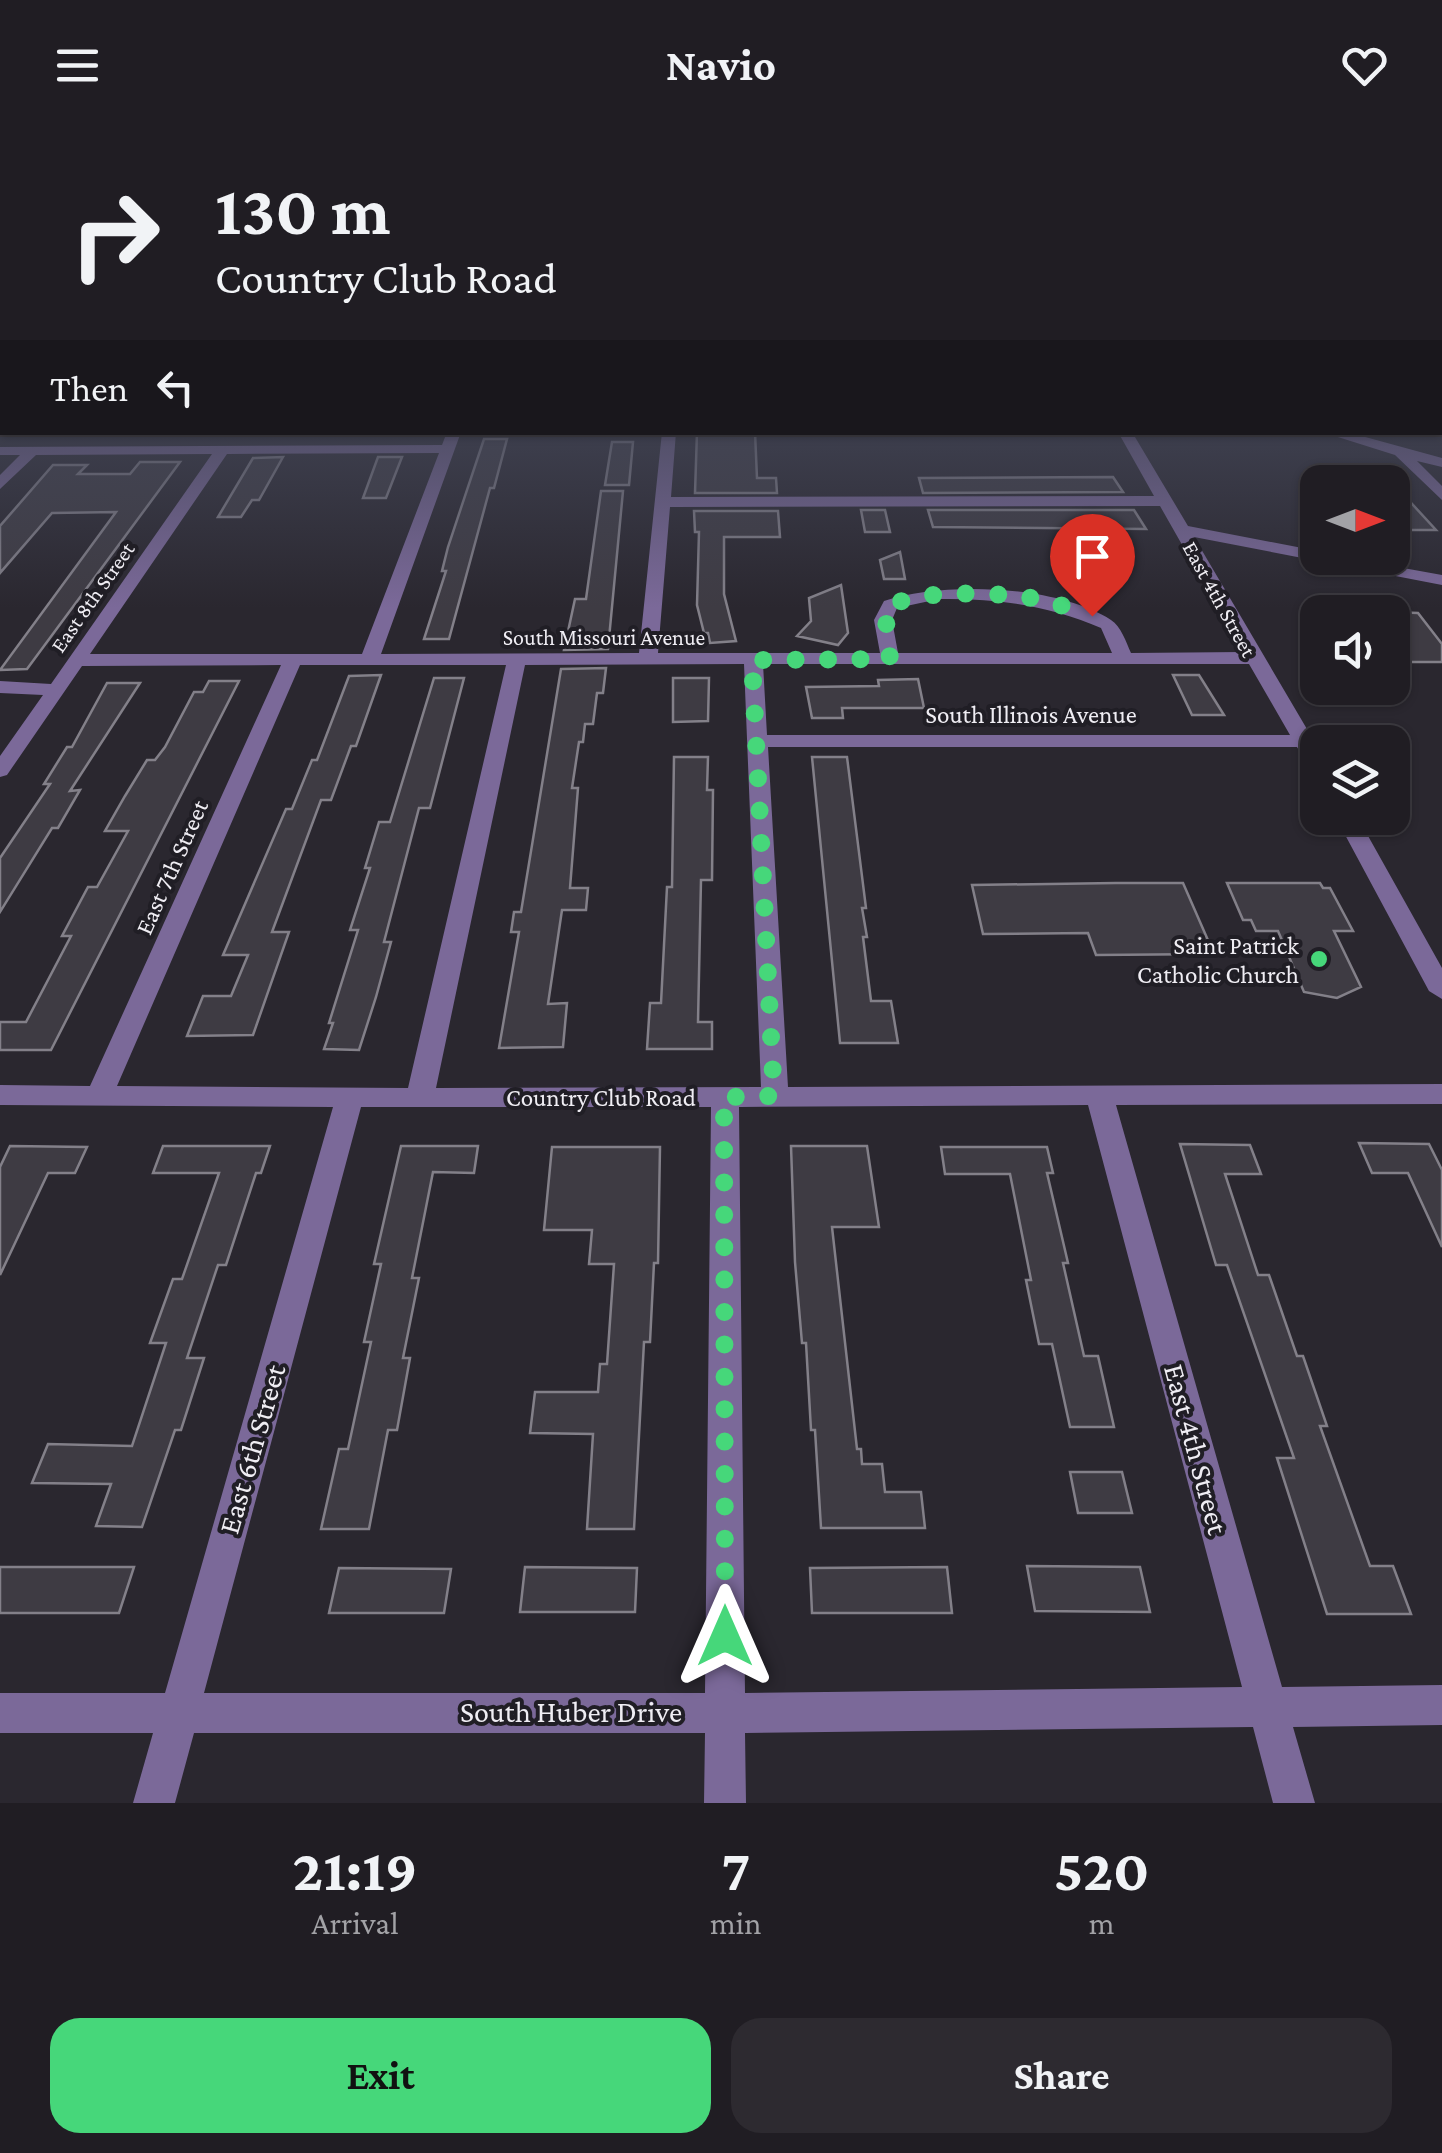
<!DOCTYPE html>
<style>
body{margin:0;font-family:"Crimson Pro",serif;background:#2d2a30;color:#f1f3f6;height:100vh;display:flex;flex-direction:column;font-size:38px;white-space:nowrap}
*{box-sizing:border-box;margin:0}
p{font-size:32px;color:#a2a2a6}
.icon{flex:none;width:55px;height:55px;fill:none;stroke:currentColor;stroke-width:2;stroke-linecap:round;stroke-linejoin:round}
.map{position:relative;height:1673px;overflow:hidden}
.panel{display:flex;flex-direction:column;background:#201d23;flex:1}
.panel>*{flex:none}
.hud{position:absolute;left:0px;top:0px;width:1442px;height:305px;box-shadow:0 2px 8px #0004,0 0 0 2px #3d3b41;background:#201d23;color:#f1f3f6;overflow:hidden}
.needle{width:65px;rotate:90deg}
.fabs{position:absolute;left:1300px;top:335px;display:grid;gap:20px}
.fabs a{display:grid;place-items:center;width:110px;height:110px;border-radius:20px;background:#201d23;box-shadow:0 2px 8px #0004,0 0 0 2px #3d3b41;font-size:50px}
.pin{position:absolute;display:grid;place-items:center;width:85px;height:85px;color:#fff;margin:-102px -42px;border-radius:50% 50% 50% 0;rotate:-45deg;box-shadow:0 0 10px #0007}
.pin .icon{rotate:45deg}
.me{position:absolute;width:110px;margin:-55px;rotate:0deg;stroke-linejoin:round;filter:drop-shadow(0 0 8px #0008)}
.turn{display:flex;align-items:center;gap:35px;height:210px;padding:0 50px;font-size:45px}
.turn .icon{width:130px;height:130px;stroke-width:2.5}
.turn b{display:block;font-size:70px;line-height:85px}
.then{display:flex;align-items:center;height:95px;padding:0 50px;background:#0003;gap:20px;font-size:38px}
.eta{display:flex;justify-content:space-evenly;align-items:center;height:170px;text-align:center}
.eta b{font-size:60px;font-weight:700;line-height:70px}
.primary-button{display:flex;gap:20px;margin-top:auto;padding:20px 50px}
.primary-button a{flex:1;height:115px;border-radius:30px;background:#46d77a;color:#111;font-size:40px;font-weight:700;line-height:115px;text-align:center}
.primary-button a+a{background:#2d2a30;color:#f1f3f6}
header{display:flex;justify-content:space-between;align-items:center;height:130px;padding:0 50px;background:#201d23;font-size:45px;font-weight:700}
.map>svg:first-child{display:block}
</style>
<header><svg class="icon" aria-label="menu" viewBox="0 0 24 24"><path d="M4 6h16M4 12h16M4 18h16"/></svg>Navio<svg class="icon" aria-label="heart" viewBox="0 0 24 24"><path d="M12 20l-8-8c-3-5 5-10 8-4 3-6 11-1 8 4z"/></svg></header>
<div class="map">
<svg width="1442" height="1673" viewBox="0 0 1442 1673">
<rect width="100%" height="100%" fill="#2a272f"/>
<path fill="#3e3b43" stroke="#838089" stroke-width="2.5" d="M697,302H755L757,348H776L777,363H695Z
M484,309H507L494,358H490L449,509H424L446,441H442L448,417Z
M612,312H633L629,355H605Z
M283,327L259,370H252L241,387H218L253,328Z
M378,327H402L386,368H363Z
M140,332H180L27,539L0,540L116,382L52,383L0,443V396L53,335H87L78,344H130Z
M1113,347L1123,362L923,363L919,348Z
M1392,352L1436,400H1407L1392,383Z
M601,361H623L608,519L564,520L575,469H586Z
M861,380H885L890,402H865Z
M928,380H1134L1146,399L933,397Z
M694,381H778L780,407H724V464L736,511L710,513L708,503H704L697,475L699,402H695Z
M900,422L905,449H884L880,430Z
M841,455L848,503L838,515L797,506L811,491L809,468Z
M1392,482L1418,483L1442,514V532H1392Z
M606,538L603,563H597L593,594H585L583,612H579L572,658H578L570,758H588L586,780H562L548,874L567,873L563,917L499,918L519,802H511L514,782H521L561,539Z
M381,545L356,616H351L331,670H321L272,802H289L253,905L187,906L203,866H231L248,825H223L286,679H292L312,630H317L349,546Z
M1173,545H1199L1224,585H1192Z
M434,548H464L430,678H419L384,812H391L376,867L359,920L324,919L333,893H329L358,800H350L370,738H365L379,692H390Z
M673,548H709L708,591L673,592Z
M918,549L924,578H842L843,588H812L806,557L879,556L878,550Z
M209,551H239L51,920H0V892H26L71,806H62L88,757H97L128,701H105L125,666L147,630H155L165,617L194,562H203Z
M107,553H140L70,661L80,660L58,698H52L0,782V728L50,654H44L67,617H72Z
M674,627H708L707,660H713L712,750H701L698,892H712V919H647L650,873H661L667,757H672Z
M812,627H847L866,778H862L867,807H863L871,871H891L898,913H840Z
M1116,753H1183L1214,824L1096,825L1088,803L983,804L972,755Z
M1227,753H1320L1323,758H1330L1353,801H1334L1361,857L1337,868L1304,862L1278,801H1256L1251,790H1243Z
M1359,1013L1429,1014L1442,1040V1117L1408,1043H1372Z
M1180,1014L1250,1015L1261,1044H1225L1258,1145H1269L1297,1226H1303L1327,1296H1320L1370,1436H1393L1411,1484H1327L1277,1328H1294L1227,1135H1216Z
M10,1016L87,1017L75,1043H48L0,1145V1037Z
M163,1016H270L261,1043H256L226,1135H218L187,1228H204L181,1300H175L142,1397L96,1396L111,1354L32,1353L48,1314L132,1316L166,1213H150L173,1149H182L219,1043H153Z
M401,1016H478L474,1043L433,1042L412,1148H419L403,1228H410L397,1300H388L369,1399H321L339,1319H348L371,1212H364L381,1134H374Z
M791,1016H867L879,1097H832L857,1319H861L862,1334H882L885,1362H921L925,1398H821L815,1300H811L806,1213H802L795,1132Z
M552,1017H660L658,1133H654L650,1212H644L634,1399H587L593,1304L530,1303L535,1262H598L600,1234H607L614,1134H589L592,1100H544Z
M941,1017H1047L1053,1043H1047L1068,1133H1063L1084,1226H1098L1114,1297H1070L1052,1214H1039L1026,1150H1031L1010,1044H945Z
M1070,1342H1122L1132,1383H1078Z
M1027,1436L1140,1437L1150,1482L1035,1481Z
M0,1437H134L119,1483H0Z
M525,1437L637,1438L635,1482H520Z
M947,1437L952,1483H812L810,1438Z
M339,1438L451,1439L444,1483H329Z"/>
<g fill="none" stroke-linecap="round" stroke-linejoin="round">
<path fill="#7b6999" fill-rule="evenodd" d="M1440,256H1442V264H1440Z
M447,302H461L381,524L639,523L662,302H676L671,367L1154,366L1118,302H1132L1188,396L1318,421V428H1348L1442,445V455L1194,407L1314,611L1318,642L1311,640L1297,617H768L788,957L1442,954V974L1116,975L1282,1557L1442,1555V1595L1293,1597L1315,1673H1273L1253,1597L745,1603L746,1673H704L705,1603H194L175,1673H133L153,1603H0V1563H165L333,977L0,975V955L90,956L281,535L82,536L7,645L0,647V626L43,565L0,563V551L51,554L212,324L36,325L0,359V345L20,325H0V317L442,315ZM439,323L362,524H90L227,324ZM1160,376L1243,522L1131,523C1126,512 1121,496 1111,490C1057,455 943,451 884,471L874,490L880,523H658L670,377ZM939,469C995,468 1049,475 1101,498L1112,523H898L892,490L897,478ZM744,534L761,957L436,958L525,535ZM763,534H1249L1290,605H767ZM300,535H506L408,958L117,956ZM1088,975L1242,1557L745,1563L739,977ZM361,977H711L705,1563H204Z
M1322,302H1347L1442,328V337L1417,331L1442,356V370L1395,325Z
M1336,688H1358L1442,838V869L1429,861Z"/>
</g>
<linearGradient id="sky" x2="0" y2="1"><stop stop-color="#17151a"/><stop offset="0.51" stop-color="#444758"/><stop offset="1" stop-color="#444758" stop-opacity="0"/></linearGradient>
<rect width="1442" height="478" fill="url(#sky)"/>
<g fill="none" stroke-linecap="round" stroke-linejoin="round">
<path stroke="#46d77a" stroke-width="18" stroke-dasharray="0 32.4" d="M725,1506L724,967L774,966L752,530L890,529L885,481C905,456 1017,463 1047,471C1062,475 1077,481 1092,486"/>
</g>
<circle fill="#46d77a" stroke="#201e25" stroke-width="4" cx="1319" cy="829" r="10"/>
<g text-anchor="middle" stroke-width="8" stroke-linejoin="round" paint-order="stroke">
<g font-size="22" fill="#efedf3" stroke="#201e25">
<text transform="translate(92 467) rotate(-55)" y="8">East 8th Street</text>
<text transform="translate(1220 469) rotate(61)" y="8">East 4th Street</text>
<text x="604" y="515">South Missouri Avenue</text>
</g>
<g font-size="25" fill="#efedf3" stroke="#201e25">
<text x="1031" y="593">South Illinois Avenue</text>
<text transform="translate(171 737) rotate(-66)" y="9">East 7th Street</text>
<text x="601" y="976">Country Club Road</text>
</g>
<g font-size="25" fill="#efedf3" stroke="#201e25" text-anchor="end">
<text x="1299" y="824">Saint Patrick<tspan x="1299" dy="29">Catholic Church</tspan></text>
</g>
<g font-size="30" fill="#efedf3" stroke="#201e25">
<text transform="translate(252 1319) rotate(-74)" y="10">East 6th Street</text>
<text transform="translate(1196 1319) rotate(75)" y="10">East 4th Street</text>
<text x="571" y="1592">South Huber Drive</text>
</g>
</g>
</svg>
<div class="fabs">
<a><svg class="needle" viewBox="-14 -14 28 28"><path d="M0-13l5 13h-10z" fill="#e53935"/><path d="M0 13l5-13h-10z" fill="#a2a2a6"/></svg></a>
<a><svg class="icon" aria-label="sound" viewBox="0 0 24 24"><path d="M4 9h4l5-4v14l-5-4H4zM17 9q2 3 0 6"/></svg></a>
<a><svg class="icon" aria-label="layers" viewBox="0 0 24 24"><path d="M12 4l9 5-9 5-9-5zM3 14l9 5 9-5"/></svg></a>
</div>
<div class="pin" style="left:1092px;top:486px;background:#d93025"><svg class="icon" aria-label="arrive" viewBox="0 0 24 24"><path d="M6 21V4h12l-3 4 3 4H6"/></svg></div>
<svg class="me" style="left:725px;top:1506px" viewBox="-20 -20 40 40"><path d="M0-17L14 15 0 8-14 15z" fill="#46d77a" stroke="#fff" stroke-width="4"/></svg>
<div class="hud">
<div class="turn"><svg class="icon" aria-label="right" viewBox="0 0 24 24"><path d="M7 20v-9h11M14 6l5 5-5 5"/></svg><div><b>130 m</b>Country Club Road</div></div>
<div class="then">Then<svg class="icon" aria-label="left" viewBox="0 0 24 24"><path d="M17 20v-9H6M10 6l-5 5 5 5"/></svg></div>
</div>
</div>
<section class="panel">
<div class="eta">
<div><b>21:19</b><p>Arrival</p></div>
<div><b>7</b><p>min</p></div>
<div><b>520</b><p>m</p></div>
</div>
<div class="primary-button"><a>Exit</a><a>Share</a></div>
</section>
